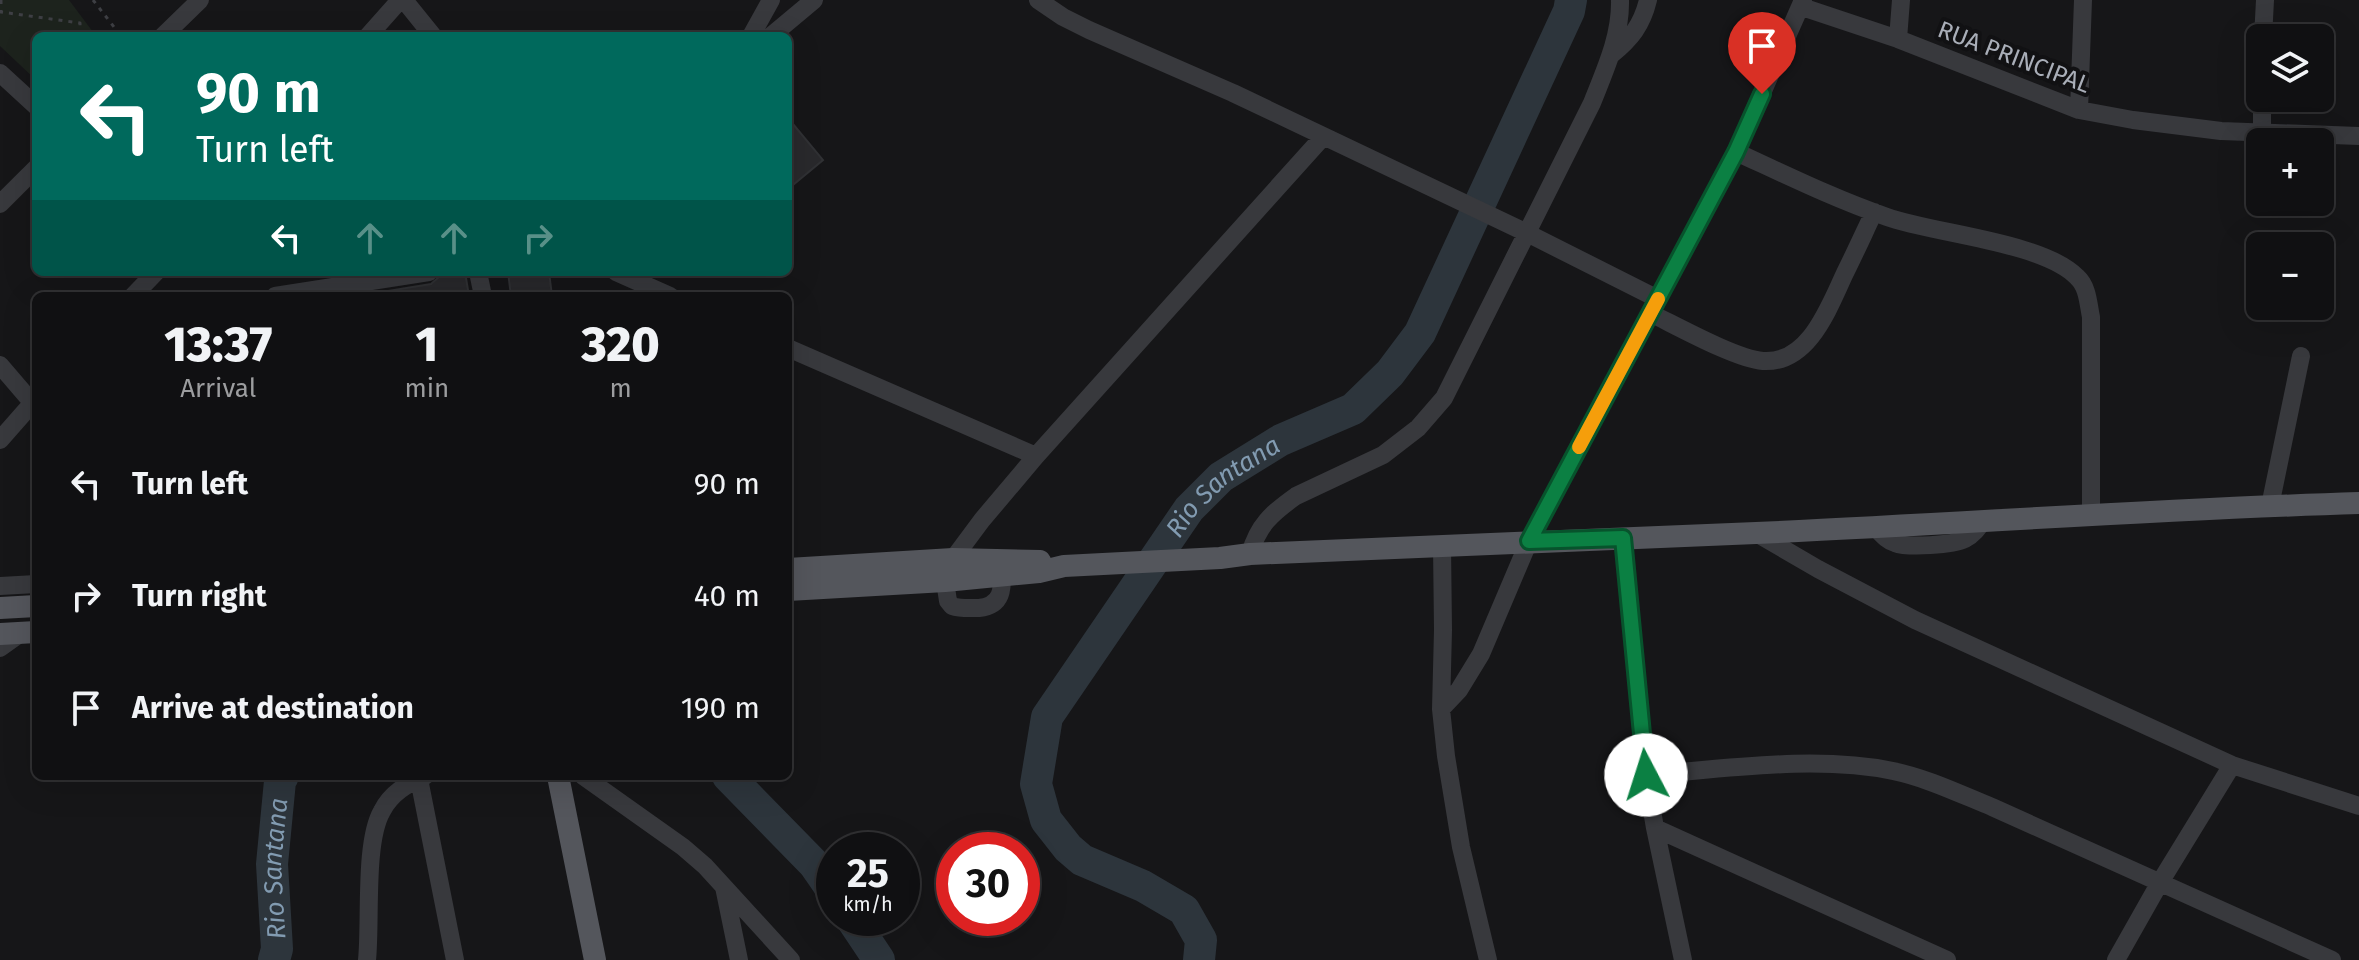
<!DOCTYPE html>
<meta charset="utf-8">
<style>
body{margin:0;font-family:"Fira Sans",sans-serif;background:#1e1e20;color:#f1f3f6;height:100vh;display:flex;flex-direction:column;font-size:30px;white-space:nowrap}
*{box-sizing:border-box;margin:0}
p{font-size:26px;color:#9c9d9f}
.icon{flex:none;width:44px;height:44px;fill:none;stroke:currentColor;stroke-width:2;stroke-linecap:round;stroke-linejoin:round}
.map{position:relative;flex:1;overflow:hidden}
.side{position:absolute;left:32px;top:292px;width:760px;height:488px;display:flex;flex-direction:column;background:#101012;border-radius:12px;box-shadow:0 8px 32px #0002,0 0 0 2px #303032}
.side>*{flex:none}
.guide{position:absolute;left:32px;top:32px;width:760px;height:244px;border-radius:12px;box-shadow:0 8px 32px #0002,0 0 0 2px #303032;background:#00695c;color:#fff;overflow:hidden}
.tools{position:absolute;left:2246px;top:24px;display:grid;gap:16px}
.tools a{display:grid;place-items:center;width:88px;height:88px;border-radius:12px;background:#101012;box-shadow:0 8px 32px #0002,0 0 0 2px #303032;font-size:40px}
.speed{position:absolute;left:816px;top:832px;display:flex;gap:16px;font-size:40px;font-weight:700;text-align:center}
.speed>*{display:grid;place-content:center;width:104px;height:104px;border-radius:50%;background:#101012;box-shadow:0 8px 32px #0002,0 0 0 2px #303032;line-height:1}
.speed small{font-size:20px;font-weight:400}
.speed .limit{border:12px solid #d22;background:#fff;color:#111}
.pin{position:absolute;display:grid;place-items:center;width:68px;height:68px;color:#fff;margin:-82px -34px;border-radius:50% 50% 50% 0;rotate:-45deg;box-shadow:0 0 8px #0007}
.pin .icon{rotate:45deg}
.me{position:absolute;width:88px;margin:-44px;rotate:355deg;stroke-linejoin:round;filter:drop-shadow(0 0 6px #0008)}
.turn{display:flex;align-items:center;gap:28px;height:168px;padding:0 32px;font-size:36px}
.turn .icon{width:104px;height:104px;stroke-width:2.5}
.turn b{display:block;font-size:56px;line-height:68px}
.lanes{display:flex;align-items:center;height:76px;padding:0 32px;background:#0003;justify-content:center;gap:40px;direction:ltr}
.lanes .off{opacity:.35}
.eta{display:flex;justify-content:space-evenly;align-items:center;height:136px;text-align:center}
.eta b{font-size:48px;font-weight:800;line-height:56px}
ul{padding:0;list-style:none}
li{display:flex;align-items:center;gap:24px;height:112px;padding:0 32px}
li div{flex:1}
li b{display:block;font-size:30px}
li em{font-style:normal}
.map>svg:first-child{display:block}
</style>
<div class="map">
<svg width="2359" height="960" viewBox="0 0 2359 960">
<rect width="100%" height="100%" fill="#161618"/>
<path fill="#1d231d" d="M0,0H69L96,36H36V80L0,46Z"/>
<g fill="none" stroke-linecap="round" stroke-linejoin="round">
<g stroke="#2d353c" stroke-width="32">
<path d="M728,776L814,864L834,893"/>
<path d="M851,918L879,960"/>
<path id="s1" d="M274,960L277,949L272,864L280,781L283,776"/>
<path id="s2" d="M1199,960L1201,940L1184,910L1143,886L1082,860L1068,848L1046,820L1036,784L1047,717L1189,509L1221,477L1281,440L1353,409L1390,373L1420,333L1569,11L1571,0"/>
</g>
</g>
<path fill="#29292c" stroke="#303134" stroke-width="2" d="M788,118L823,160L788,189Z
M465,272L469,296H369V294L431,284L440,276Z
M508,272H549L552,296H511Z"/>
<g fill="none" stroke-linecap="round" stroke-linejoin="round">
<path stroke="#3e3f44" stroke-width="3" stroke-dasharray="4 6" stroke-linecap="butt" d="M1,0V12L80,23V36
M93,0L121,36"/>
<path stroke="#38393d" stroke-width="18" d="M404,0L433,36
M1038,0L1063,17L1089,30L1233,93L1527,233L1658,299
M1802,7L1898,39L2079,110L2133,120L2221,131L2359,136
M163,36L200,0
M368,36L400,0
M751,36L771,0
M771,36L814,0
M2263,38L2265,0
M1898,39L1901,0
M1611,55C1631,39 1642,25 1648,0
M0,73L36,106
M2079,110L2083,0
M2262,133V98
M1736,152C1786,175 1835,199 1887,217C1935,234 2043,242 2077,277C2088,287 2088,303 2091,317V516
M0,204L36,168
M478,272L483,296
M616,272L670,296
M133,296L156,272
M275,296L429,272
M1650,313C1677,326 1736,359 1763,361C1809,364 1829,307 1845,273C1855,253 1864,233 1874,212
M788,348L1036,456
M0,365L36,407
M0,440L36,399
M2270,506L2301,356
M1875,527C1881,533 1887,541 1895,543C1908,548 1953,545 1965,539C1973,535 1978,528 1983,521
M1756,533L1818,569L1915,620L2232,765L2359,806
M1623,538L1646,775L1655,828L1947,960
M1442,545L1443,630L1441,709L1446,756L1461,847L1488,960
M1250,554C1258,525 1272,513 1296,496L1383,455L1418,428L1444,398L1592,103C1605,70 1621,36 1620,0
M1002,562C1002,584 1006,605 979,608C969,608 961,609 952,606L948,601L945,581L947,571L953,559L982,520L1036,456L1322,138
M0,586L36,584
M0,648L21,633
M1441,709L1459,690L1481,654L1529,541L1736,152L1803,0
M1646,775C1724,769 1816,755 1893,771C1927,778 1960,794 1992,807L2332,960
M583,776L683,847L705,866L791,960
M419,779L455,960
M1655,828L1683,960
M724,887L739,960
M367,960C371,921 364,842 382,811C391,793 407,784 425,776
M2116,960L2159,884L2232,765"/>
<path stroke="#54565c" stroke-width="22" d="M788,569L953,559L1040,561
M788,590L945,581L1039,572L1064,566L1220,558L1250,554C1418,546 1587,540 1756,533C1957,524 2158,509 2359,503
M0,608L36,606
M0,634L36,632
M558,776L595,960"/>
</g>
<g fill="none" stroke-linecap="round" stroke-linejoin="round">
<g stroke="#07532c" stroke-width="20">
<path id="route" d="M1646,775L1623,538L1529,541L1736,152L1762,94"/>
</g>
<use href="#route" stroke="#0b8043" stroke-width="14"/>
<path stroke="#f59e0b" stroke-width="14" d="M1579,447L1658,299"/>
</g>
<g text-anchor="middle" stroke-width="8" stroke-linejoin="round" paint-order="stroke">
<g font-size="24" fill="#a9aeb8" stroke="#111113">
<text transform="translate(2014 57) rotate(21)" y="8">RUA PRINCIPAL</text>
</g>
<g font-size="26" font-style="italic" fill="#829bb1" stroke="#111113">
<text dy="9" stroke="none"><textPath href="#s2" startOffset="620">Rio Santana</textPath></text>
<text dy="9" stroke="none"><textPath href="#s1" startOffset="92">Rio Santana</textPath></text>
</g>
</g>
</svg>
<div class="tools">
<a><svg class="icon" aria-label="layers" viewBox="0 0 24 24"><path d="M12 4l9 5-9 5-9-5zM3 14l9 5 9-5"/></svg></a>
<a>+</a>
<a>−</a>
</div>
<div class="speed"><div>25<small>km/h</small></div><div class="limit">30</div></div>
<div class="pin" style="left:1762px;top:94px;background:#d93025"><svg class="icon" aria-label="arrive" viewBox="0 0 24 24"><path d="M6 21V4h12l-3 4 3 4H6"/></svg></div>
<svg class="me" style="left:1646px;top:775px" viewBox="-20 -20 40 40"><circle r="19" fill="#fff"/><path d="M0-13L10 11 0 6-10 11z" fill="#0b8043"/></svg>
<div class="guide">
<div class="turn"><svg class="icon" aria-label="left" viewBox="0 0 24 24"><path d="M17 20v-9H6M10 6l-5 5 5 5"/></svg><div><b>90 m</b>Turn left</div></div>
<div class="lanes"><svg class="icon" aria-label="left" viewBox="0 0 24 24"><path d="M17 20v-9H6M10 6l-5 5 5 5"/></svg><svg class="icon off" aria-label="ahead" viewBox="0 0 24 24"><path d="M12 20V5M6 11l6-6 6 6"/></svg><svg class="icon off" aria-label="ahead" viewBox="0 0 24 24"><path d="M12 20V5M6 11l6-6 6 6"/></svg><svg class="icon off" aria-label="right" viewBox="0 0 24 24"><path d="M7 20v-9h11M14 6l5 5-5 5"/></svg></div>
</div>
<section class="side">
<div class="eta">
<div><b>13:37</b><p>Arrival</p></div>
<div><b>1</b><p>min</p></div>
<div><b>320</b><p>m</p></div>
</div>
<ul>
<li><svg class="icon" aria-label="left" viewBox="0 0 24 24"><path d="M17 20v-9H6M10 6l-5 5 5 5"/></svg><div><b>Turn left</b></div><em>90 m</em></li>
<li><svg class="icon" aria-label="right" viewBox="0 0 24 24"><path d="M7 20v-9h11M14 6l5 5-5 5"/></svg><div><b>Turn right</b></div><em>40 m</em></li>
<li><svg class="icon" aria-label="arrive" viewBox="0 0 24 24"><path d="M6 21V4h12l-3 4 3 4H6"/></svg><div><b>Arrive at destination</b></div><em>190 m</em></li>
</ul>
</section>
</div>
